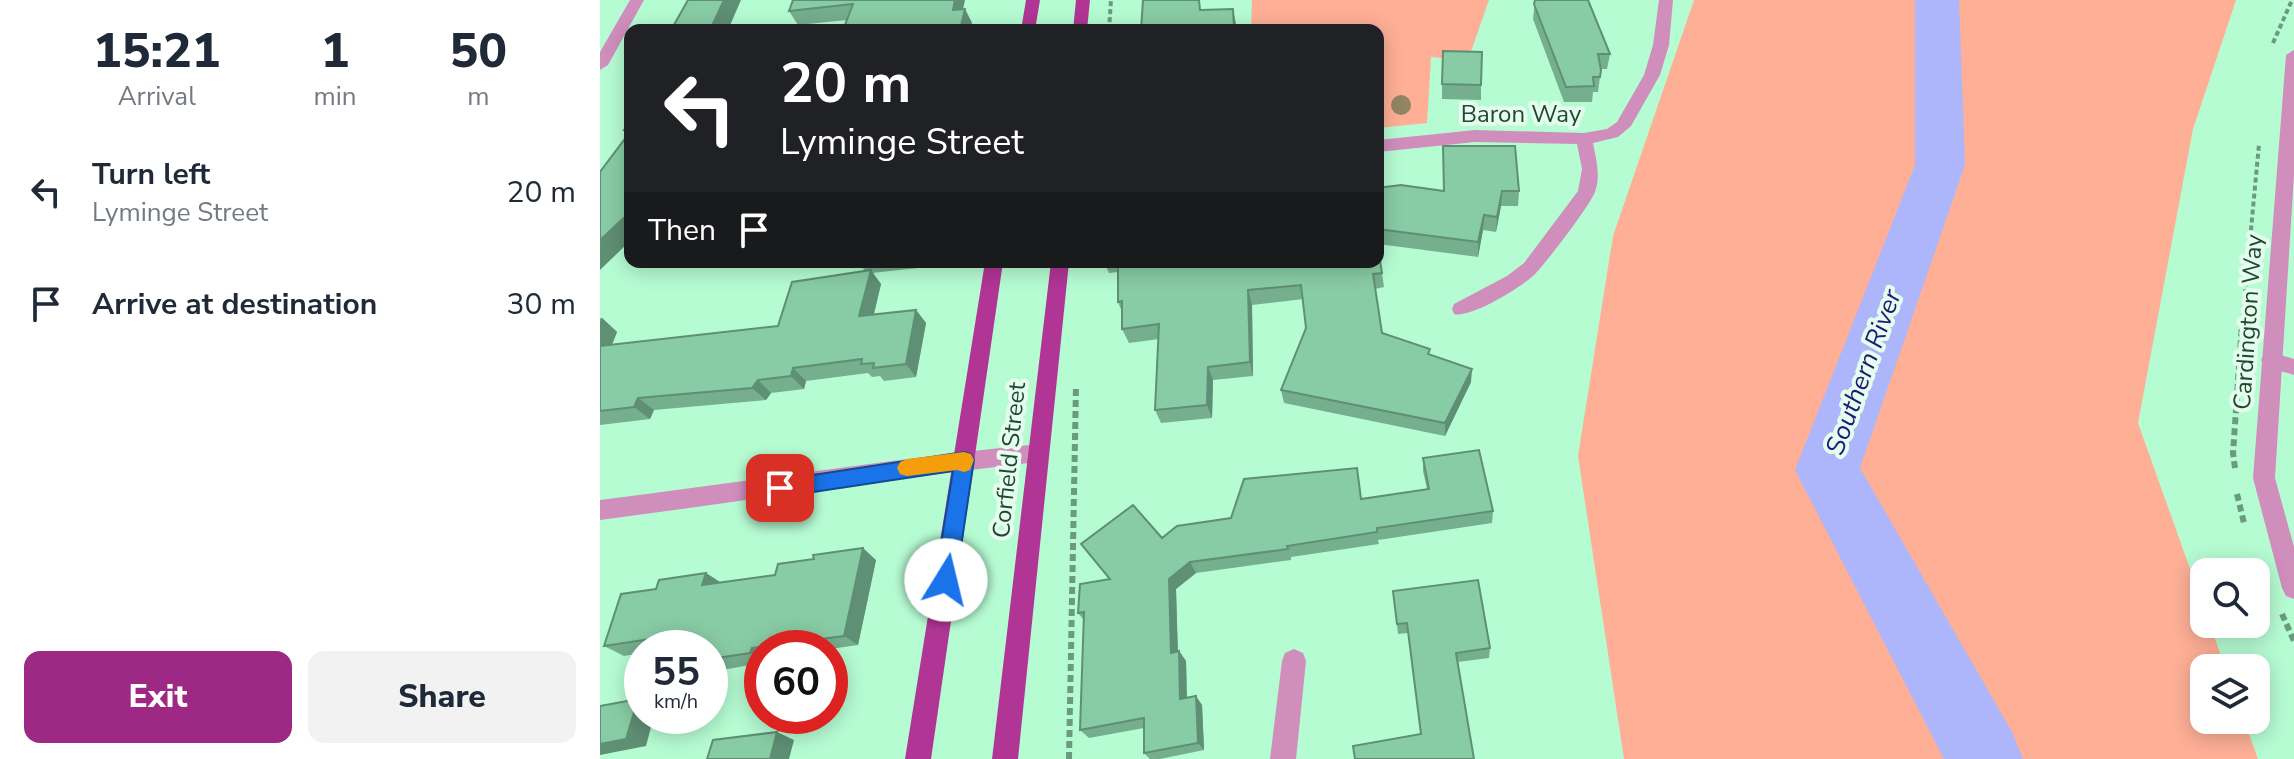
<!DOCTYPE html>
<style>
body{margin:0;font-family:"Nunito Sans",sans-serif;background:#f2f2f3;color:#1f2937;height:100vh;display:flex;flex-direction:column;font-size:30px;white-space:nowrap}
*{box-sizing:border-box;margin:0}
p{font-size:26px;color:#747a83}
.icon{flex:none;width:44px;height:44px;fill:none;stroke:currentColor;stroke-width:2;stroke-linecap:round;stroke-linejoin:round}
.map{position:relative;flex:1;overflow:hidden}
.side{display:flex;flex-direction:column;background:#fff;width:600px}
.side>*{flex:none}
.guide{position:absolute;left:24px;top:24px;width:760px;height:244px;border-radius:16px;box-shadow:0 4px 20px #0003;background:#202124;color:#fff;overflow:hidden}
.controls{position:absolute;left:1590px;top:558px;display:grid;gap:16px}
.controls a{display:grid;place-items:center;width:80px;height:80px;border-radius:16px;background:#fff;box-shadow:0 4px 20px #0003;font-size:40px}
.speed{position:absolute;left:24px;top:630px;display:flex;gap:16px;font-size:40px;font-weight:700;text-align:center}
.speed>*{display:grid;place-content:center;width:104px;height:104px;border-radius:50%;background:#fff;box-shadow:0 4px 20px #0003;line-height:1}
.speed small{font-size:20px;font-weight:400}
.speed .limit{border:12px solid #d22;background:#fff;color:#111}
.pin{position:absolute;display:grid;place-items:center;width:68px;height:68px;color:#fff;margin:-34px;border-radius:16px;box-shadow:0 4px 12px #0006}
.me{position:absolute;width:88px;margin:-44px;rotate:9deg;stroke-linejoin:round;filter:drop-shadow(0 0 6px #0008)}
.turn{display:flex;align-items:center;gap:28px;height:168px;padding:0 24px;font-size:36px}
.turn .icon{width:104px;height:104px;stroke-width:2.5}
.turn b{display:block;font-size:56px;line-height:68px}
.then{display:flex;align-items:center;height:76px;padding:0 24px;background:#0003;gap:16px;font-size:30px}
.eta{display:flex;justify-content:space-evenly;align-items:center;height:136px;text-align:center}
.eta b{font-size:48px;font-weight:800;line-height:56px}
.action{display:flex;gap:16px;margin-top:auto;padding:16px 24px}
.action a{flex:1;height:92px;border-radius:16px;background:#9d2984;color:#fff;font-size:32px;font-weight:800;line-height:92px;text-align:center}
.action a+a{background:#f2f2f3;color:#1f2937}
ul{padding:0;list-style:none}
li{display:flex;align-items:center;gap:24px;height:112px;padding:0 24px}
li div{flex:1}
li b{display:block;font-size:30px}
li em{font-style:normal}
main{display:flex;flex:1;min-height:0}
.map>svg:first-child{display:block}
</style>
<main>
<section class="side">
<div class="eta">
<div><b>15:21</b><p>Arrival</p></div>
<div><b>1</b><p>min</p></div>
<div><b>50</b><p>m</p></div>
</div>
<ul>
<li><svg class="icon" aria-label="left" viewBox="0 0 24 24"><path d="M17 20v-9H6M10 6l-5 5 5 5"/></svg><div><b>Turn left</b><p>Lyminge Street</p></div><em>20 m</em></li>
<li><svg class="icon" aria-label="arrive" viewBox="0 0 24 24"><path d="M6 21V4h12l-3 4 3 4H6"/></svg><div><b>Arrive at destination</b></div><em>30 m</em></li>
</ul>
<div class="action"><a>Exit</a><a>Share</a></div>
</section>
<div class="map">
<svg width="1694" height="759" viewBox="0 0 1694 759">
<rect width="100%" height="100%" fill="#b6fcd3"/>
<path fill="#feaf96" d="M652,0H889L868,60L831,57L827,123L778,128V30H651Z
M1094,0H1636L1593,129L1538,423L1604,608V624H1610L1625,668H1604V720H1644L1658,759H1024L978,456L1013,236Z"/>
<g fill="none" stroke-linecap="round" stroke-linejoin="round">
<path fill="#adb6fa" fill-rule="evenodd" d="M1315,0H1359L1365,165L1260,468L1412,732L1423,759H1344L1195,470L1315,165Z"/>
<path stroke="#6b9b7f" stroke-width="4" stroke-dasharray="5 3" stroke-linecap="butt" d="M509,30L511,0
M1673,43L1692,0
M1642,326L1659,144"/>
<path stroke="#6b9b7f" stroke-width="6" stroke-dasharray="7 4" stroke-linecap="butt" d="M1635,468L1633,453L1642,324
M1637,494L1644,523
M1682,614L1694,641
M469,759L476,386"/>
<path fill="#d08ebd" fill-rule="evenodd" d="M30,0H44L8,65L0,70V52Z
M1059,0H1073L1069,45L1060,75L1031,126L1018,137L993,143C996,159 1001,175 995,192C989,207 948,260 936,273C924,286 870,319 854,314L852,309L854,304L907,276L924,263L978,191L982,169L977,144L875,142L778,152V140L875,130L984,133L1007,129L1017,122L1044,75L1053,45Z
M1671,352L1694,359V375L1664,366L1661,360L1664,354Z
M438,444L445,447L449,453L445,459L438,462C292,478 146,501 0,520V500C146,482 292,459 438,444Z
M694,649L703,653L706,661L696,759H670L682,661L685,653Z"/>
<path fill="#d08ebd" fill-rule="evenodd" d="M1694,50V175L1675,478L1694,547V599L1686,596L1682,588L1653,478L1686,55Z"/>
<path fill="#b13595" fill-rule="evenodd" d="M426,0H440L435,30H421Z
M476,0H490L487,30H473Z
M385,262H403L331,759H305Z
M451,262H469L418,759H392Z"/>
</g>
<circle fill="#918563" cx="801" cy="105" r="10"/>
<path fill="#75af8e" d="M193,0L365,9L372,23L247,20L198,25L189,11Z
M935,0L1010,54L1007,69H1001L998,92H993L992,102H964L933,19Z
M842,84L881,85V100L842,99Z
M778,188L844,191H919L918,206H901L896,232L883,230L878,257L778,244Z
M258,262H319L318,268L272,273L281,284L274,314L316,310L326,323L316,377L284,381L280,376L272,377L268,373L206,381L204,389L171,393L166,400L54,410L50,419L0,425V318H2L17,332L12,345L178,326L265,271Z
M504,262H778L782,273L784,287L775,289L782,333L831,355L871,382L845,436L684,403L681,390L706,328L703,299L652,305L653,376L613,380L612,418L561,423L555,410L559,339L529,343L522,329V312L518,302V272L509,273Z
M823,458L893,511L892,523L778,540L779,544L691,557V560L596,573L576,589L578,652L579,651L586,661L587,698L602,705L604,750L560,759H550L544,753V728L489,738L480,730L484,620L478,613L509,579L481,544L562,538L761,499L827,489L823,471Z
M276,560L258,645L230,649V648H162V663L110,672V648H42V653L24,656L4,646L56,589L106,573L121,583Z
M793,591L890,648L889,658L858,662L821,734L808,633L798,634Z"/>
<path fill="#5f8f74" d="M124,0H141L128,30H110Z
M355,0H365L360,24L353,10Z
M365,9L372,23L370,30H360Z
M633,9L636,24L637,30H634Z
M902,191L901,206L896,232L897,217Z
M30,212V241L0,270V240Z
M884,215L883,230L878,257V242Z
M271,270L281,284L270,330L259,316Z
M648,290L652,305L653,376L650,362Z
M316,310L326,323L316,377L306,364Z
M2,318L17,332L5,361L0,357V322Z
M608,367L613,380L612,418L607,405Z
M193,368L206,381L204,389L191,376Z
M872,369L871,382L845,436V423Z
M158,380L171,393L166,400L152,388Z
M38,398L54,410L50,419L34,407Z
M263,548L276,560L258,645L244,636Z
M590,562L596,573L576,589L578,662L571,653L569,579Z
M106,573L123,584L102,585Z
M152,648L162,654V659L150,653Z
M579,651L586,661L587,708L580,699Z
M596,696L602,705L604,750L598,743Z
M38,699L42,701V716H54L46,746L0,755V744Z
M177,732L194,740L189,759H170Z"/>
<path fill="#88cca5" stroke="#5f8f74" stroke-width="2" d="M88,0H124L110,30H71Z
M193,0H355L353,10L365,9L360,30H243L253,4L189,11Z
M543,0H599L600,10L633,9L634,30H541Z
M935,0H988L1010,54H998L1001,70L1000,77H993L994,86L966,87L934,4Z
M843,51L882,52L881,85L842,84Z
M30,122V130H24Z
M30,132V212L0,240V172Z
M843,146H915L919,191H902L897,217L884,215L878,242L778,229V188L801,185L844,191Z
M778,248L782,273L773,274L782,333L830,349L828,354L872,369L845,423L681,390L706,328L701,285L648,290L650,362L608,367L607,405L555,410L559,324L522,329V301L518,302V262H778Z
M271,270L259,316L316,310L306,364L273,368L274,363L261,364L262,359L193,368L191,376L158,380L152,388L38,398L34,407L0,411V346L178,326L192,282Z
M879,450L893,511L777,528V532L687,546L688,549L590,562L569,579L571,653L579,651L580,699L596,696L598,743L544,753V718L480,730L484,612L478,613L480,584L510,579L481,544L533,505L562,538L577,526L631,518L644,479L757,468L761,499L829,489L823,458Z
M263,548L244,636L152,648L150,653L110,659V648H73L77,635L4,646L21,594L56,589L59,580L106,573L102,585L175,575L178,564L214,559L213,555Z
M878,580L890,648L856,653L874,759H755L753,746L821,734L807,623L797,624L793,591Z
M38,699L26,739L0,744V706Z
M177,732L170,759H107L113,740Z"/>
<path fill="#1a73e8" stroke="#114b97" stroke-width="2" d="M364,452L371,454L374,460L356,580L353,587L346,590L338,587L335,580L353,471L180,497L173,495L170,488L173,482L180,480Z"/>
<path fill="#f59e0b" d="M364,452L371,454L374,460L370,470L364,472L357,470L307,476L300,474L297,468L300,462L307,459Z"/>
<g text-anchor="middle" stroke-width="8" stroke-linejoin="round" paint-order="stroke">
<g font-size="24" fill="#284434" stroke="#e3feed">
<text x="921" y="122">Baron Way</text>
<text transform="translate(1648 322) rotate(-86)" y="8">Cardington Way</text>
<text transform="translate(409 460) rotate(-84)" y="8">Corfield Street</text>
</g>
<g font-size="26" font-style="italic" fill="#251779" stroke="#e3feed">
<text transform="translate(1263 372) rotate(-70)" y="9">Southern River</text>
</g>
</g>
</svg>
<div class="controls">
<a><svg class="icon" aria-label="search" viewBox="0 0 24 24"><circle cx="10" cy="10" r="6"/><path d="M15 15l6 6"/></svg></a>
<a><svg class="icon" aria-label="layers" viewBox="0 0 24 24"><path d="M12 4l9 5-9 5-9-5zM3 14l9 5 9-5"/></svg></a>
</div>
<div class="speed"><div>55<small>km/h</small></div><div class="limit">60</div></div>
<div class="pin" style="left:180px;top:488px;background:#d93025"><svg class="icon" aria-label="arrive" viewBox="0 0 24 24"><path d="M6 21V4h12l-3 4 3 4H6"/></svg></div>
<svg class="me" style="left:346px;top:580px" viewBox="-20 -20 40 40"><circle r="19" fill="#fff"/><path d="M0-13L10 11 0 6-10 11z" fill="#1a73e8"/></svg>
<div class="guide">
<div class="turn"><svg class="icon" aria-label="left" viewBox="0 0 24 24"><path d="M17 20v-9H6M10 6l-5 5 5 5"/></svg><div><b>20 m</b>Lyminge Street</div></div>
<div class="then">Then<svg class="icon" aria-label="arrive" viewBox="0 0 24 24"><path d="M6 21V4h12l-3 4 3 4H6"/></svg></div>
</div>
</div>
</main>
